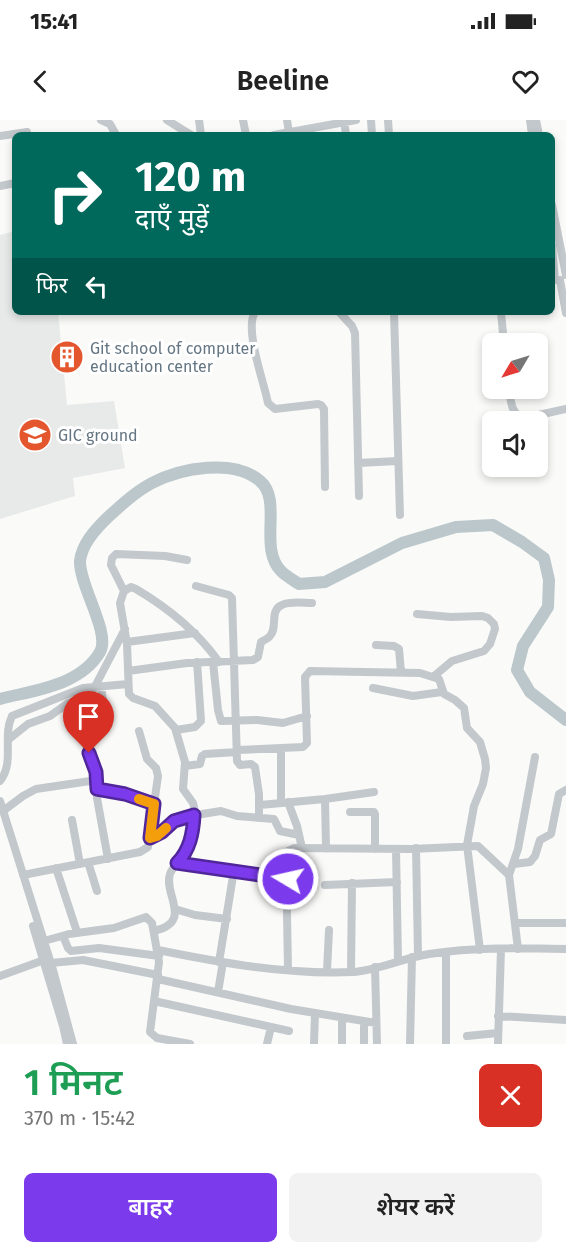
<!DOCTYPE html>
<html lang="hi">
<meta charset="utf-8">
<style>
body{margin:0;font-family:"Fira Sans","Noto Sans Devanagari",sans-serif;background:#f2f2f2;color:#222;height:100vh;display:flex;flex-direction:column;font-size:22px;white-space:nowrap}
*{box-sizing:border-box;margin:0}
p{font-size:20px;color:#767676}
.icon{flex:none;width:33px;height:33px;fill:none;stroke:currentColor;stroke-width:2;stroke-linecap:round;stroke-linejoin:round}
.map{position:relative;height:924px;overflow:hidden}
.details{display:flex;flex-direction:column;background:#fff;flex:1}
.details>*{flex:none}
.hud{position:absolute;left:12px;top:12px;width:543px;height:183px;border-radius:9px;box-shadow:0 3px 9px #0003;background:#00695c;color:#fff;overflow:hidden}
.needle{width:39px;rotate:232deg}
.fabs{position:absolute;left:482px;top:213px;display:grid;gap:12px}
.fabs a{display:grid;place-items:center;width:66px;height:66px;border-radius:9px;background:#fff;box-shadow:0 3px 9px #0003;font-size:30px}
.pin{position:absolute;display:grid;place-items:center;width:51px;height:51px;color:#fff;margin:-62px -26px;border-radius:50% 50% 50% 0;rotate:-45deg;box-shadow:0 0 6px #0007}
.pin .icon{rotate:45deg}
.me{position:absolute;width:66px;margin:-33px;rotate:279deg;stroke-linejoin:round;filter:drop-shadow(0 0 4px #0008)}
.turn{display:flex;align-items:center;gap:21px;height:126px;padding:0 24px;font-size:27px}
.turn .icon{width:78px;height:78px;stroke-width:2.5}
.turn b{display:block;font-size:42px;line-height:51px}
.then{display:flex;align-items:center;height:57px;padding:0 24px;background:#0003;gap:12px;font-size:22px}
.round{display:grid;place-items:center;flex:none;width:63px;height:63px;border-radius:9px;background:#f2f2f2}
.head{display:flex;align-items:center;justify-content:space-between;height:102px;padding:0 24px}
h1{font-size:36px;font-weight:600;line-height:45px;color:#1e9e55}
.primary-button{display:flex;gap:12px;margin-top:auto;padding:12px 24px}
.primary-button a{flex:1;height:69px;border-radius:9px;background:#7c3aed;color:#fff;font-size:24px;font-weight:600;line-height:69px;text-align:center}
.primary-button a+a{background:#f2f2f2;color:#222}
.status{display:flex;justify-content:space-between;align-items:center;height:42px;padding:0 30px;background:#fff;direction:ltr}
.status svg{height:16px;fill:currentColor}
header{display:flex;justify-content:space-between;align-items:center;height:78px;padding:0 24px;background:#fff;font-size:27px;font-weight:600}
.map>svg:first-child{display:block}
</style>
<div class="status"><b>15:41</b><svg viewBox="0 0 49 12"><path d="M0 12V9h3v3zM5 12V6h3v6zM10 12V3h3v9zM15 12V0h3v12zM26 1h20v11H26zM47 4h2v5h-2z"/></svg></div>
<header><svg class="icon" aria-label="back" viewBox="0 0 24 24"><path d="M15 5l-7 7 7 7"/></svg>Beeline<svg class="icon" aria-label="heart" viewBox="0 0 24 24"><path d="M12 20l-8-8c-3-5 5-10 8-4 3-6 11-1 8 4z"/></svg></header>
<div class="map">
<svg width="566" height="924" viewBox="0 0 566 924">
<rect width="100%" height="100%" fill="#fafaf8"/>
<path fill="#e8e9e9" d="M15,111V192H58L67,285L114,281L125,348L73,358L75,376L0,399V115Z"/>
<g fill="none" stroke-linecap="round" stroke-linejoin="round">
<path stroke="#bbc7cb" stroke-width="12" d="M0,579C34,570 80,566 100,532C111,513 79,465 80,441C82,424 95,410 106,399C120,386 135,372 152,363C181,348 234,338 260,361C283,380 258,428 281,451C286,456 293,460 299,464L325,462L402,423L456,407L493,405L522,422L544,438L549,460L548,487L523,526L517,550L530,572L566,600"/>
<path stroke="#c3c8cc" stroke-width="8" d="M101,0L110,4L116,15
M167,0L191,15
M199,0L201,15
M243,0L246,15
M287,0L289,13
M344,0L346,15
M371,0L372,15
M388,0L389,15
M530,0L532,15
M536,0L539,15
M274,15L356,0
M0,16L27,12
M0,66L15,63
M552,85L566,155
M552,126L555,160
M560,160L566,193
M255,192C244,209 264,262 268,283L275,289L318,284L321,285L324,289L325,367
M339,192L352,206L355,213L359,376
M394,192L400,395
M501,192L504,224
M509,268C511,280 510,295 525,298L566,289
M358,343L398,341
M196,466L229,475L232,478L237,641L240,645L251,644L255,647L259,674V698
M124,471L111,445L112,438L116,434L165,436L187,440
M417,494L451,497L482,496L488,498L494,504L495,509L490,524L484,531L452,541L433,557
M127,522L195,513
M376,525L394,526L399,529L401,552
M213,542L218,590L221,601L257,600L283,603L307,596
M128,551L187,543L253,540L258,537L261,522C264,520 268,519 270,516C278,508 269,490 282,485C290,481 303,483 312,483
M101,566L106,604
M373,568L413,576L442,572
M176,610L195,607L201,601L197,542
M81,612L96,652L97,678L108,739
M8,620L28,604L50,596L68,583L90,576L125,509
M281,628V683
M237,630L303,627L307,623L305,557L310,551L420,553L439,559L444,574L455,580L464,588L467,608L480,622L485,639L486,648L483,664L474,686L467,725L480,830
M185,646L200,644L202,636L205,634L237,632
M0,661C15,643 2,616 12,596L83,568L128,564
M97,669L125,673L154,684
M325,679L326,729
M0,681L53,850L73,924
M288,682L297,706L302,728
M260,685L325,679L374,672
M3,691L23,676L36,669L97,660
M350,692H374L375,694V729
M196,695L193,683L183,669L185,642L175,608L155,586L133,578L129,574L127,524L120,483L124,471L131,467L136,469C168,488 197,511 219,542
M72,700L80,744
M150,718L162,712L174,701L196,695L221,691L237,696L274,699L280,711L299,715
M416,728L418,836
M396,729L398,841
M88,742L97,771
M177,743L288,759
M514,744L530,742L535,736L540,720L551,714L559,674L566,670
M56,748L77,812
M23,755L140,732L148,727L158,656L156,648L147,639L139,611
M509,755L518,729L535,637
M325,765L397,762
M175,789L195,795L227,799
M515,803H566
M33,806L63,906L67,924
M154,811C194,802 163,774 170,754C173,746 179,742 184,735C192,724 193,709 194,695
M63,816L68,828L71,831L99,828L159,836
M44,821L69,814L114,808L146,797L152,803L159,842L150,912L157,918L190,924
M158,830C222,843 288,855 353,852C379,850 403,838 429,834C473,827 521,828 566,829
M219,842L234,750
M51,843L83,840L158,855
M375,847L377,924
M288,850L286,735L288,731L294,728L411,729L478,726L509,755L518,829
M327,851L329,810
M351,852L352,763
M0,856L44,840
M158,859L291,889L376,903
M218,872L223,842
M154,881L289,911
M498,896L566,900
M364,901V924
M467,916L498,913
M267,924L271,907
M314,924L315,893
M342,924V898
M410,924L412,837
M446,924V833
M498,924L501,829"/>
</g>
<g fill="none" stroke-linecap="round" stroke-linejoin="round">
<g stroke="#51269a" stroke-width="15">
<path id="route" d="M89,633L96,652L97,669L125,674L154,684L150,718L162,712L174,701L194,695C193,713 190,730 177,743L288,759"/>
</g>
<use href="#route" stroke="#7c3aed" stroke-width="10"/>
<path stroke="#f59e0b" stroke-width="10" d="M139,679L154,684L150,718L157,716L166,708"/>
</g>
<defs>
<g id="building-disc" transform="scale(1.725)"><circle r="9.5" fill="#e4572e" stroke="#fff"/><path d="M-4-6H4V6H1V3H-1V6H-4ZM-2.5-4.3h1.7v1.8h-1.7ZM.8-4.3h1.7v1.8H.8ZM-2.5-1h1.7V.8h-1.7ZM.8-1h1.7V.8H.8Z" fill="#fff"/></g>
<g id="university-disc" transform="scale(1.725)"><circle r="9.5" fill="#e4572e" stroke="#fff"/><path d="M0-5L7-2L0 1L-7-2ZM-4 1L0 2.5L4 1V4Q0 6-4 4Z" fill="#fff"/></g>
</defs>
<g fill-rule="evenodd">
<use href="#building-disc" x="67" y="237"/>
<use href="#university-disc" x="35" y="315"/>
</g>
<g text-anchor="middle" stroke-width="6" stroke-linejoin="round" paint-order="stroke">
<g font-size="16" fill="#657683" stroke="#fff" text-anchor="start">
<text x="90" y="234">Git school of computer<tspan x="90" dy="18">education center</tspan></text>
<text x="58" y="321">GIC ground</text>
</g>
</g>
</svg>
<div class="fabs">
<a><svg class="needle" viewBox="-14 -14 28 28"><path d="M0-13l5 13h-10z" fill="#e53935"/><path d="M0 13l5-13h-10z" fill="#767676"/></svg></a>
<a><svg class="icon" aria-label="sound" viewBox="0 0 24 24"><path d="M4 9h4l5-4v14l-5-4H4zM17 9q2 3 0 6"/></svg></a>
</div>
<div class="pin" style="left:89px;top:633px;background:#d93025"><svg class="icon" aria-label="arrive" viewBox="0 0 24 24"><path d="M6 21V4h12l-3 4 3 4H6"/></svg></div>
<svg class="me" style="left:288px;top:759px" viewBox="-20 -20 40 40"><circle r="17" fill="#7c3aed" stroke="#fff" stroke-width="3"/><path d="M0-11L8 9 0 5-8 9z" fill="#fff"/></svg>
<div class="hud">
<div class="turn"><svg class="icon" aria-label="right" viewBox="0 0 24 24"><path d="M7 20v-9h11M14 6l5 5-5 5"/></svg><div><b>120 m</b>दाएँ मुड़ें</div></div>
<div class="then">फिर<svg class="icon" aria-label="left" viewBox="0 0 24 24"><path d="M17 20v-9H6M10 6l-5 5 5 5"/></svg></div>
</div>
</div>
<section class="details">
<div class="head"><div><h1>1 मिनट</h1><p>370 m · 15:42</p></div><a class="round" style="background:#d93025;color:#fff"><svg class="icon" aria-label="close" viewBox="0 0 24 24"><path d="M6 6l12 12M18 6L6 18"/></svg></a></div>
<div class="primary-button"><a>बाहर</a><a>शेयर करें</a></div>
</section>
